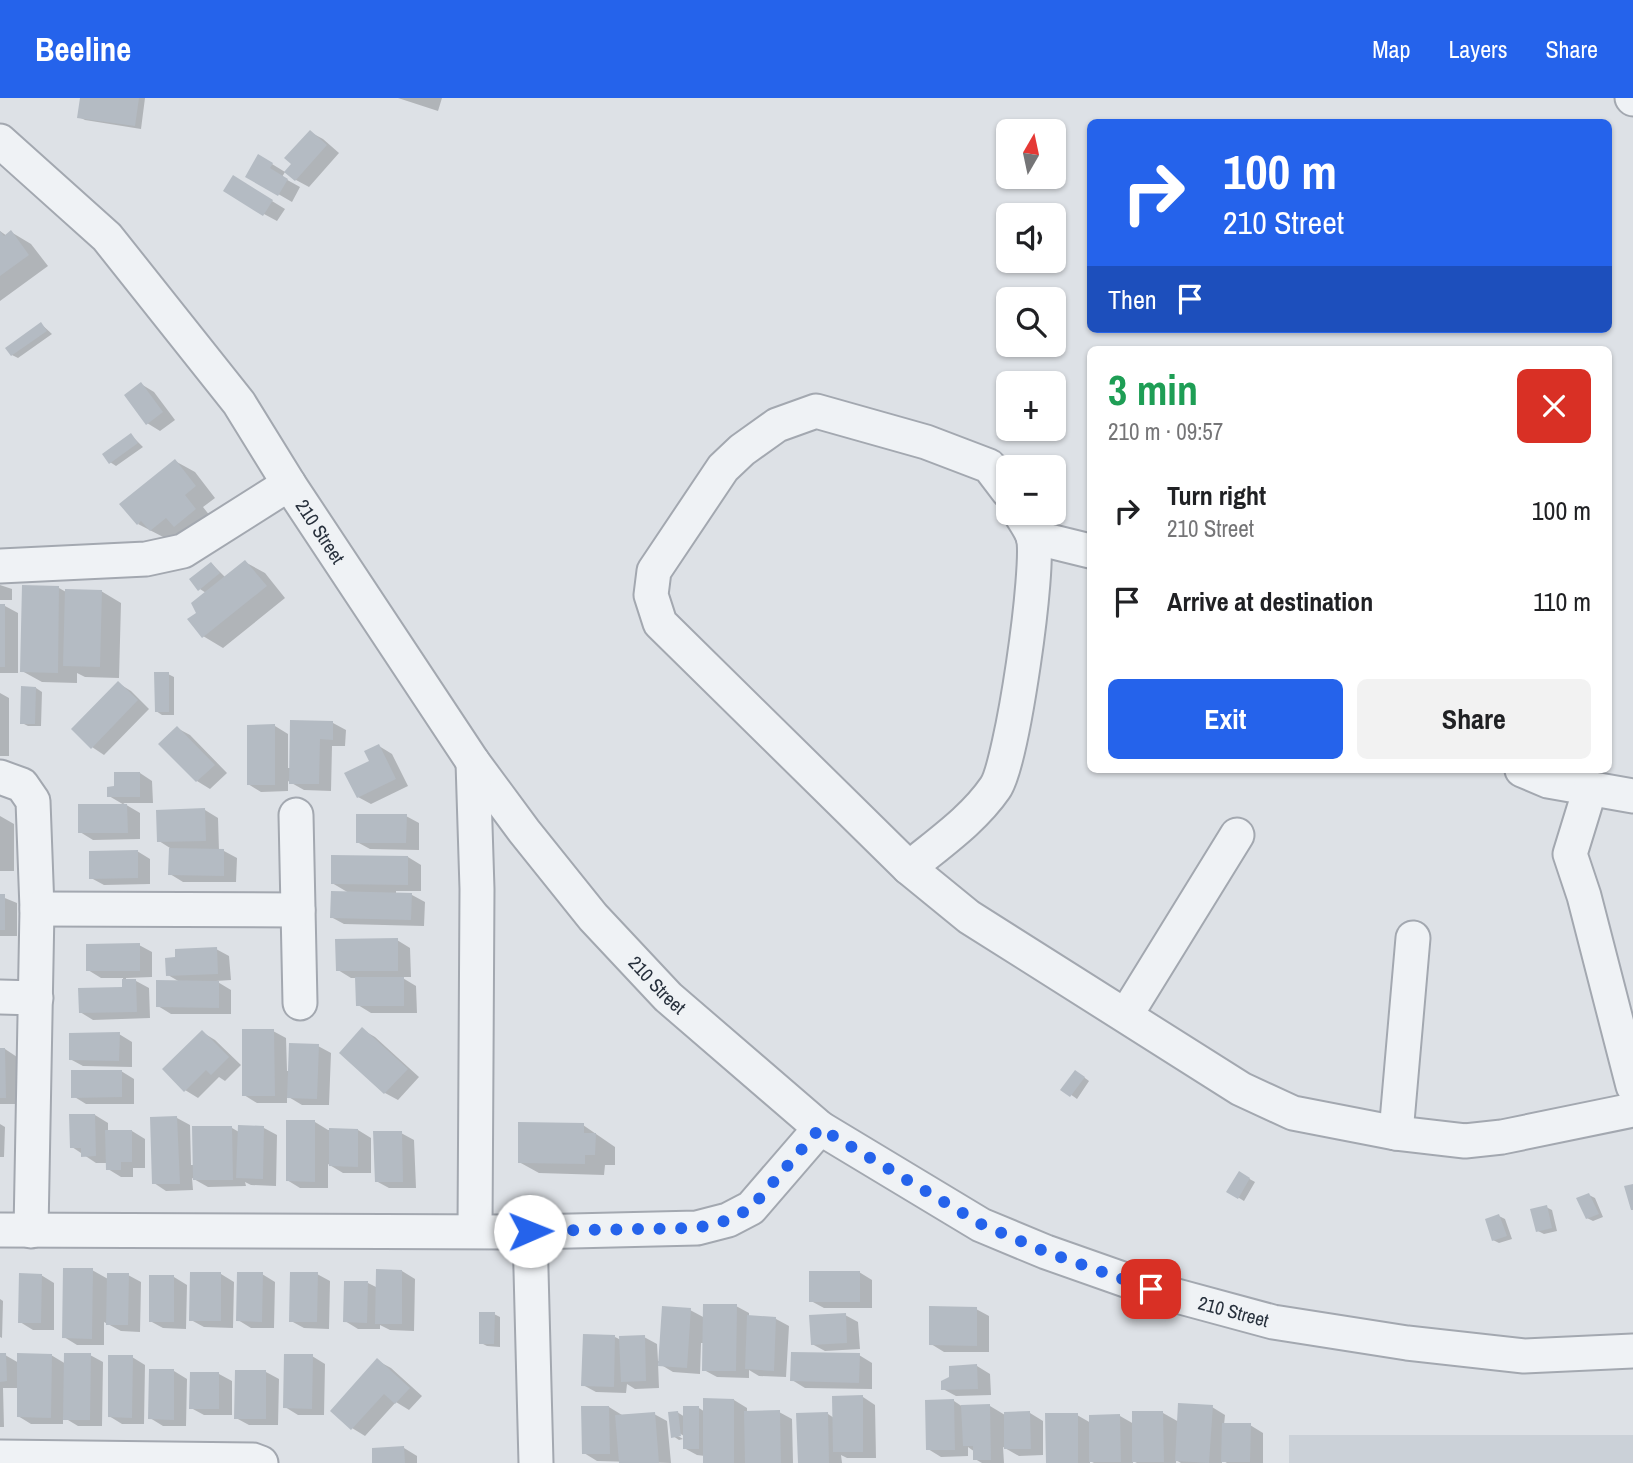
<!DOCTYPE html>
<meta charset="utf-8">
<style>
body{margin:0;font-family:"Archivo Narrow",sans-serif;background:#f2f2f2;color:#202124;height:100vh;display:flex;flex-direction:column;font-size:26px;white-space:nowrap}
*{box-sizing:border-box;margin:0}
p{font-size:23px;color:#757577}
.icon{flex:none;width:38px;height:38px;fill:none;stroke:currentColor;stroke-width:2;stroke-linecap:round;stroke-linejoin:round}
.map{position:relative;flex:1;overflow:hidden}
.panel{position:absolute;left:1087px;top:248px;width:525px;height:427px;display:flex;flex-direction:column;background:#fff;border-radius:10px;box-shadow:0 2px 5px #0004}
.panel>*{flex:none}
.top-card{position:absolute;left:1087px;top:21px;width:525px;height:214px;border-radius:10px;box-shadow:0 2px 5px #0004;background:#2563eb;color:#fff;overflow:hidden}
.needle{width:46px;rotate:9deg}
.fabs{position:absolute;left:996px;top:21px;display:grid;gap:14px}
.fabs a{display:grid;place-items:center;width:70px;height:70px;border-radius:10px;background:#fff;box-shadow:0 2px 5px #0004;font-size:35px}
.pin{position:absolute;display:grid;place-items:center;width:60px;height:60px;color:#fff;margin:-30px;border-radius:14px;box-shadow:0 4px 10px #0006}
.me{position:absolute;width:77px;margin:-38px;rotate:89deg;stroke-linejoin:round;filter:drop-shadow(0 0 5px #0008)}
.turn{display:flex;align-items:center;gap:24px;height:147px;padding:0 21px;font-size:32px}
.turn .icon{width:91px;height:91px;stroke-width:2.5}
.turn b{display:block;font-size:49px;line-height:60px}
.then{display:flex;align-items:center;height:66px;padding:0 21px;background:#0003;gap:14px;font-size:26px}
.round{display:grid;place-items:center;flex:none;width:74px;height:74px;border-radius:10px;background:#f2f2f2}
.head{display:flex;align-items:center;justify-content:space-between;height:119px;padding:0 21px}
h1{font-size:42px;font-weight:700;line-height:52px;color:#1e9e55}
.primary-button{display:flex;gap:14px;margin-top:auto;padding:14px 21px}
.primary-button a{flex:1;height:80px;border-radius:10px;background:#2563eb;color:#fff;font-size:28px;font-weight:700;line-height:80px;text-align:center}
.primary-button a+a{background:#f2f2f2;color:#202124}
ul{padding:0;list-style:none}
li{display:flex;align-items:center;gap:21px;height:91px;padding:0 21px}
li div{flex:1}
li b{display:block;font-size:26px}
li em{font-style:normal}
header{display:flex;align-items:center;gap:42px;box-sizing:border-box;height:98px;padding:0 35px;background:#2563eb;color:#fff}
header strong{font-size:33px}
nav{display:flex;gap:38px;margin-inline-start:auto;font-size:24px}
.map>svg:first-child{display:block}
</style>
<header>
<strong>Beeline</strong>
<nav><a>Map</a><a>Layers</a><a>Share</a></nav>
</header>
<div class="map">
<svg width="1633" height="1365" viewBox="0 0 1633 1365">
<rect width="100%" height="100%" fill="#dde1e6"/>
<path fill="#cbd1d8" d="M1289,1337H1633V1365H1289Z"/>
<path fill="#0003" d="M82,0H145L141,31L85,22L79,19Z
M398,0H442L438,13Z
M310,34L323,41L339,55L309,89L296,82L294,66Z
M259,58L285,74L282,79L300,89L292,104L247,78Z
M246,87L285,111L277,123L264,116Z
M0,133L7,138L11,134L31,146L48,168L0,203Z
M41,226L52,236L18,260L12,257L8,250Z
M141,286L154,294L175,322L160,333L147,325Z
M131,337L143,349L116,368L110,364Z
M175,363L195,374L215,400L203,409L214,423L195,439L184,433L171,443L138,426Z
M245,464L265,475L285,500L223,550L203,538L198,516L206,495L200,491L212,466L226,480Z
M0,487L12,491V502H0Z
M23,489L59,490L66,494L101,493L121,505L119,580L85,579L77,575V585L42,584L22,573Z
M0,508H5L18,515V575H0Z
M168,576L174,579V617H162L156,613Z
M118,585L131,593L149,611L104,657L92,649Z
M36,590L42,594L41,628H28L22,625Z
M0,595L9,600V658H0Z
M333,625L346,632L345,648H332L331,693L304,692L288,683V693L261,694L248,686L275,628L288,636V670H291Z
M177,630L190,637L227,675L210,691L197,683L161,646Z
M379,648L392,656L408,688L371,706L358,699Z
M140,675L152,683L153,705H123L140,715V741L93,742L80,734L126,708L109,698L115,690Z
M205,712L218,720L219,753H224L237,760L236,784H183L170,776V750L159,743Z
M0,718L14,726V773H0Z
M406,718L419,725V752L370,751L357,744Z
M137,753L150,761V786L104,787L91,780Z
M408,759L421,767V793H396V796L412,797L425,804L424,828L344,826L331,819L349,795L332,785Z
M0,798L17,805V838H0Z
M397,842L410,850L411,879H401L416,888L417,915H371L358,907L357,880H351L338,872Z
M139,847L152,854V879L126,880V883H136L149,890L150,920L93,922L80,914L124,891L123,880H101L88,872Z
M216,851L229,858L231,882L216,883L231,892V916H171L158,908L180,884L168,877Z
M363,932L375,939L419,979L398,1002L385,995L341,955Z
M273,933L286,940L287,973H290L318,948L331,955L329,1007H302L287,998V1005H257L244,997Z
M202,934L215,942L241,967L225,983L219,979L198,1000L185,992Z
M119,936L132,944V969L83,968L70,961Z
M0,951H5L17,959L18,1006H0Z
M121,973L134,981V1006H86L73,998Z
M1081,977L1089,983L1077,1001L1063,991Z
M95,1017L108,1025V1033H132L145,1041V1070H133V1079H121L108,1071L107,1065H96L72,1049Z
M177,1020L190,1027L191,1067H195L232,1030L239,1034L264,1030L277,1037L276,1088L251,1087L245,1084L246,1088L208,1089L192,1080L193,1092L166,1093L154,1085Z
M315,1024L328,1032H358L371,1040V1075H343L328,1066V1090H300L287,1082Z
M0,1026L5,1029L4,1059H0Z
M583,1027L615,1049V1067H605L604,1077L539,1075L519,1064Z
M401,1035L414,1042L416,1090H389L376,1083Z
M1239,1075L1255,1084L1244,1103L1228,1093Z
M1589,1097L1595,1100L1603,1119L1593,1123L1587,1120Z
M1546,1109L1552,1112L1557,1133L1544,1136L1538,1133Z
M1499,1118L1505,1121L1512,1141L1499,1145L1493,1142Z
M92,1172L108,1181L128,1177L141,1184L140,1234L121,1233L104,1224V1247H77L64,1239Z
M402,1173L415,1181L414,1233L390,1232L380,1227V1231H358L345,1223L368,1185L378,1190Z
M859,1174L872,1182V1210H824L811,1203Z
M221,1176L234,1184L233,1230L204,1229L191,1222Z
M262,1176L275,1184L274,1230H251L238,1222Z
M317,1176L330,1183L329,1231L304,1230L291,1223Z
M41,1177L54,1185V1232H33L20,1224Z
M174,1179L187,1187L186,1231L163,1230L150,1223Z
M0,1201L3,1203L2,1240L0,1239Z
M736,1208L749,1215V1219L776,1221L789,1228L786,1279L759,1278L749,1272V1280L717,1279L704,1272V1245H701L700,1276L673,1274L658,1265L659,1290L635,1291L627,1286L626,1295L596,1294L583,1287L615,1239L621,1242L644,1239L657,1246L658,1263H660L690,1212L705,1220Z
M976,1211L989,1218V1254H944L931,1246Z
M494,1216L500,1219V1249L487,1248L481,1245Z
M845,1217L858,1224L860,1251L825,1253L812,1246Z
M0,1257H5L19,1265L51,1257L66,1266L90,1257L103,1264L102,1328H78L63,1319V1326H31L18,1318L19,1290H3L4,1329H0Z
M859,1257L872,1265V1291L805,1290L792,1282Z
M312,1258L325,1266L324,1317H298L285,1309Z
M132,1259L145,1267L144,1326H122L109,1318Z
M378,1263L391,1270L422,1298L409,1312L396,1304L365,1338L352,1330Z
M977,1268L990,1276L991,1297L956,1298L943,1291Z
M151,1273H174L187,1281L186,1328H163L150,1320Z
M266,1274L279,1281L278,1327H249L236,1320Z
M219,1276L232,1283V1317H204L191,1310Z
M863,1299L875,1307L876,1360H847L841,1357L842,1365H799L828,1316L834,1320Z
M705,1302H734L747,1310V1314H779L792,1321L793,1365H705V1358L697,1357L684,1350V1338L674,1332L673,1335L683,1341L679,1342L673,1338L670,1315L677,1314L685,1319V1310H699L705,1314Z
M954,1303L963,1309L990,1308L1005,1317L1030,1315L1043,1323V1357L1019,1358L1003,1349L1004,1365H982L975,1361V1354L968,1349V1358L941,1359L928,1351Z
M609,1309L622,1317L654,1316L667,1323L671,1365L597,1363L584,1355Z
M1212,1309L1225,1317L1224,1327H1250L1263,1335V1365H1227L1222,1362V1365H1181L1176,1362V1365H1137L1133,1363V1365H1094L1090,1363V1365H1047L1077,1317L1091,1325L1120,1318L1134,1326L1163,1315L1179,1324Z
M404,1350L417,1358V1365H374Z"/>
<path fill="#b4bbc3" d="M80,0H139L135,28L77,20Z
M310,32L327,47L295,83L284,74L291,66L284,60Z
M258,56L273,65L270,70L288,81L278,98L245,79Z
M233,77L273,102L263,118L223,93Z
M11,132L29,157L0,178V133L4,138Z
M41,224L47,233L11,258L5,250Z
M141,284L163,314L146,327L124,297Z
M131,335L138,345L109,366L102,356Z
M175,361L196,388L185,397L196,411L174,429L166,420L150,433L141,423L137,427L119,406Z
M245,462L267,488L202,540L187,521L196,515L191,505Z
M211,464L220,475L198,493L189,481Z
M22,487L59,488L58,575L20,574Z
M65,491L102,492L100,569L63,568Z
M0,506H5V569H0Z
M154,574H169V614H155Z
M118,583L138,602L91,651L71,631Z
M21,588L36,589L35,626H20Z
M290,622L333,623V642L320,641L319,686H289Z
M275,626V687H247V627Z
M177,628L215,667L196,684L158,646Z
M379,646L396,681L357,700L344,675L369,663L364,653Z
M114,674H140V699H107V689L114,688Z
M78,706H127L128,735H78Z
M205,710L206,743L157,744L156,712Z
M356,716H407L406,745H356Z
M169,750L224,751V778L168,777Z
M138,752V780L89,781V753Z
M331,757L408,758V787L331,786Z
M331,793L412,795L411,822L330,820Z
M0,796H5V832H0Z
M398,840V873H336L335,841Z
M140,845V873H86V846Z
M217,849L218,876L166,878L165,860L175,859V851Z
M355,879H404V908H356Z
M122,881H136L137,914L79,915L78,890L122,889Z
M156,882L219,883V910L156,909Z
M362,929L408,971L384,996L339,955Z
M242,931H274L275,998H242Z
M202,932L229,959L211,977L206,972L184,994L162,971Z
M120,934L119,963L69,962V935Z
M289,945L319,946L317,1001L287,1000Z
M0,950H5L6,1000H0Z
M71,972H122V999L71,1000Z
M1075,972L1085,979L1070,999L1060,992Z
M69,1016H95L96,1058L81,1059V1050H70Z
M177,1018L180,1086H152L150,1019Z
M286,1022H315V1084L286,1083Z
M518,1024L584,1025V1035H596L595,1057H585V1066L518,1065Z
M238,1027L264,1028L263,1081L236,1080Z
M192,1028H232L233,1082H193Z
M329,1030L358,1031V1069L329,1068Z
M105,1032H132V1064H121V1072H106Z
M373,1033H402L403,1084H375Z
M1239,1073L1250,1080L1238,1101L1226,1094Z
M1633,1086V1112H1631L1624,1088Z
M1589,1095L1599,1116L1586,1121L1576,1100Z
M1547,1107L1552,1130L1536,1134L1530,1111Z
M1499,1116L1507,1138L1492,1143L1485,1121Z
M63,1170H93L92,1241L62,1240Z
M376,1171L402,1172V1226H375Z
M809,1173H860V1204H809Z
M190,1174H221V1223H189Z
M237,1174H263L262,1224L236,1223Z
M290,1174H318L317,1224H289Z
M19,1175L42,1176L41,1225H18Z
M107,1175H129L128,1227H106Z
M149,1177H174V1224H149Z
M344,1183H368L367,1225L343,1224Z
M703,1206H737L736,1273H702Z
M662,1208L691,1210L687,1270L658,1268Z
M929,1208L977,1209V1248L929,1247Z
M479,1214H495L494,1246H479Z
M846,1215L847,1245L811,1247L809,1217Z
M747,1217L776,1219L774,1273L745,1271Z
M583,1236L615,1237L614,1289L581,1288Z
M645,1237L646,1283L621,1284L619,1238Z
M791,1254L860,1255L859,1285L790,1283Z
M0,1255H6L7,1283L0,1284Z
M17,1255L52,1256L51,1320L17,1319Z
M64,1255H91L90,1322H63Z
M284,1256H313L312,1311L283,1310Z
M108,1257H133L132,1320L108,1319Z
M377,1260L410,1290L395,1306L384,1296L351,1332L330,1313Z
M977,1266L978,1291L941,1292V1283L949,1279V1268Z
M149,1271H174V1322L148,1321Z
M235,1272H266V1321H234Z
M190,1274H219V1311H189Z
M863,1297V1354H833L832,1298Z
M703,1300L734,1301V1365H703Z
M954,1301L955,1352H926L925,1302Z
M1178,1305L1213,1307L1209,1365L1175,1363Z
M990,1306L991,1362H973V1348H963L961,1307Z
M581,1308H609L610,1356H582Z
M683,1308H699V1351H683Z
M780,1312L781,1365H745L744,1313Z
M678,1313L681,1338L671,1340L668,1314Z
M1030,1313L1031,1351H1004V1314Z
M1132,1313H1163L1164,1364H1132Z
M655,1314L659,1365H619L615,1317Z
M828,1314L829,1365H798L796,1315Z
M1045,1315H1078V1365H1046Z
M1120,1316L1121,1364H1089V1317Z
M1222,1325H1251L1250,1364H1221Z
M404,1348L405,1365H372V1350Z"/>
<g fill="none" stroke-linecap="round" stroke-linejoin="round">
<g stroke="#a3a8b0" stroke-width="37">
<g id="minor">
<path d="M1632,0L1633,1"/>
<path id="s1" d="M0,43L107,139L239,305L289,386L473,664L524,733L593,819L668,899L820,1030L981,1127L1046,1154L1151,1191L1273,1224L1407,1245L1524,1258L1633,1253"/>
<path d="M1008,393L989,368L926,344L816,313L777,327L742,352L723,370L654,473L651,497L660,525L909,770L969,819L1241,991L1293,1015L1396,1035L1465,1043L1502,1039L1633,1012"/>
<path d="M1033,439L1090,453"/>
<path d="M0,468L146,461L183,453L289,386"/>
<path d="M473,664L477,791L475,1133"/>
<path d="M1522,672L1548,683L1633,698"/>
<path d="M0,679L22,687L33,703L37,811L31,1133"/>
<path d="M1590,691L1570,756L1584,798L1633,988"/>
<path d="M296,717L300,905"/>
<path d="M909,770C939,745 973,722 995,690C1012,667 1041,466 1033,438C1030,430 1024,422 1020,415"/>
<path d="M37,811L298,812"/>
<path d="M0,899L36,900"/>
<path d="M1126,917L1237,737"/>
<path d="M1396,1035L1413,840"/>
<path d="M0,1132L530,1134L697,1130L728,1122L751,1110L820,1030"/>
<path d="M530,1134L536,1365"/>
<path d="M0,1359L253,1362L261,1365"/>
</g>
</g>
<use href="#minor" stroke="#eff2f5" stroke-width="33"/>
</g>
<g fill="none" stroke-linecap="round" stroke-linejoin="round">
<path stroke="#2563eb" stroke-width="12" stroke-dasharray="0 21.6" d="M530,1133L697,1130L728,1122L751,1110L820,1030L981,1126L1046,1154L1151,1191"/>
</g>
<g text-anchor="middle" stroke-width="5" stroke-linejoin="round" paint-order="stroke">
<g font-size="19" fill="#27303c" stroke="#ecf0f4">
<text dy="7" stroke="none"><textPath href="#s1" startOffset="508">210 Street</textPath></text>
<text dy="7" stroke="none"><textPath href="#s1" startOffset="1074">210 Street</textPath></text>
<text dy="7" stroke="none"><textPath href="#s1" startOffset="1746">210 Street</textPath></text>
</g>
</g>
</svg>
<div class="fabs">
<a><svg class="needle" viewBox="-14 -14 28 28"><path d="M0-13l5 13h-10z" fill="#e53935"/><path d="M0 13l5-13h-10z" fill="#757577"/></svg></a>
<a><svg class="icon" aria-label="sound" viewBox="0 0 24 24"><path d="M4 9h4l5-4v14l-5-4H4zM17 9q2 3 0 6"/></svg></a>
<a><svg class="icon" aria-label="search" viewBox="0 0 24 24"><circle cx="10" cy="10" r="6"/><path d="M15 15l6 6"/></svg></a>
<a>+</a>
<a>−</a>
</div>
<div class="pin" style="left:1151px;top:1191px;background:#d93025"><svg class="icon" aria-label="arrive" viewBox="0 0 24 24"><path d="M6 21V4h12l-3 4 3 4H6"/></svg></div>
<svg class="me" style="left:530px;top:1133px" viewBox="-20 -20 40 40"><circle r="19" fill="#fff"/><path d="M0-13L10 11 0 6-10 11z" fill="#2563eb"/></svg>
<div class="top-card">
<div class="turn"><svg class="icon" aria-label="right" viewBox="0 0 24 24"><path d="M7 20v-9h11M14 6l5 5-5 5"/></svg><div><b>100 m</b>210 Street</div></div>
<div class="then">Then<svg class="icon" aria-label="arrive" viewBox="0 0 24 24"><path d="M6 21V4h12l-3 4 3 4H6"/></svg></div>
</div>
<section class="panel">
<div class="head"><div><h1>3 min</h1><p>210 m · 09:57</p></div><a class="round" style="background:#d93025;color:#fff"><svg class="icon" aria-label="close" viewBox="0 0 24 24"><path d="M6 6l12 12M18 6L6 18"/></svg></a></div>
<ul>
<li><svg class="icon" aria-label="right" viewBox="0 0 24 24"><path d="M7 20v-9h11M14 6l5 5-5 5"/></svg><div><b>Turn right</b><p>210 Street</p></div><em>100 m</em></li>
<li><svg class="icon" aria-label="arrive" viewBox="0 0 24 24"><path d="M6 21V4h12l-3 4 3 4H6"/></svg><div><b>Arrive at destination</b></div><em>110 m</em></li>
</ul>
<div class="primary-button"><a>Exit</a><a>Share</a></div>
</section>
</div>
